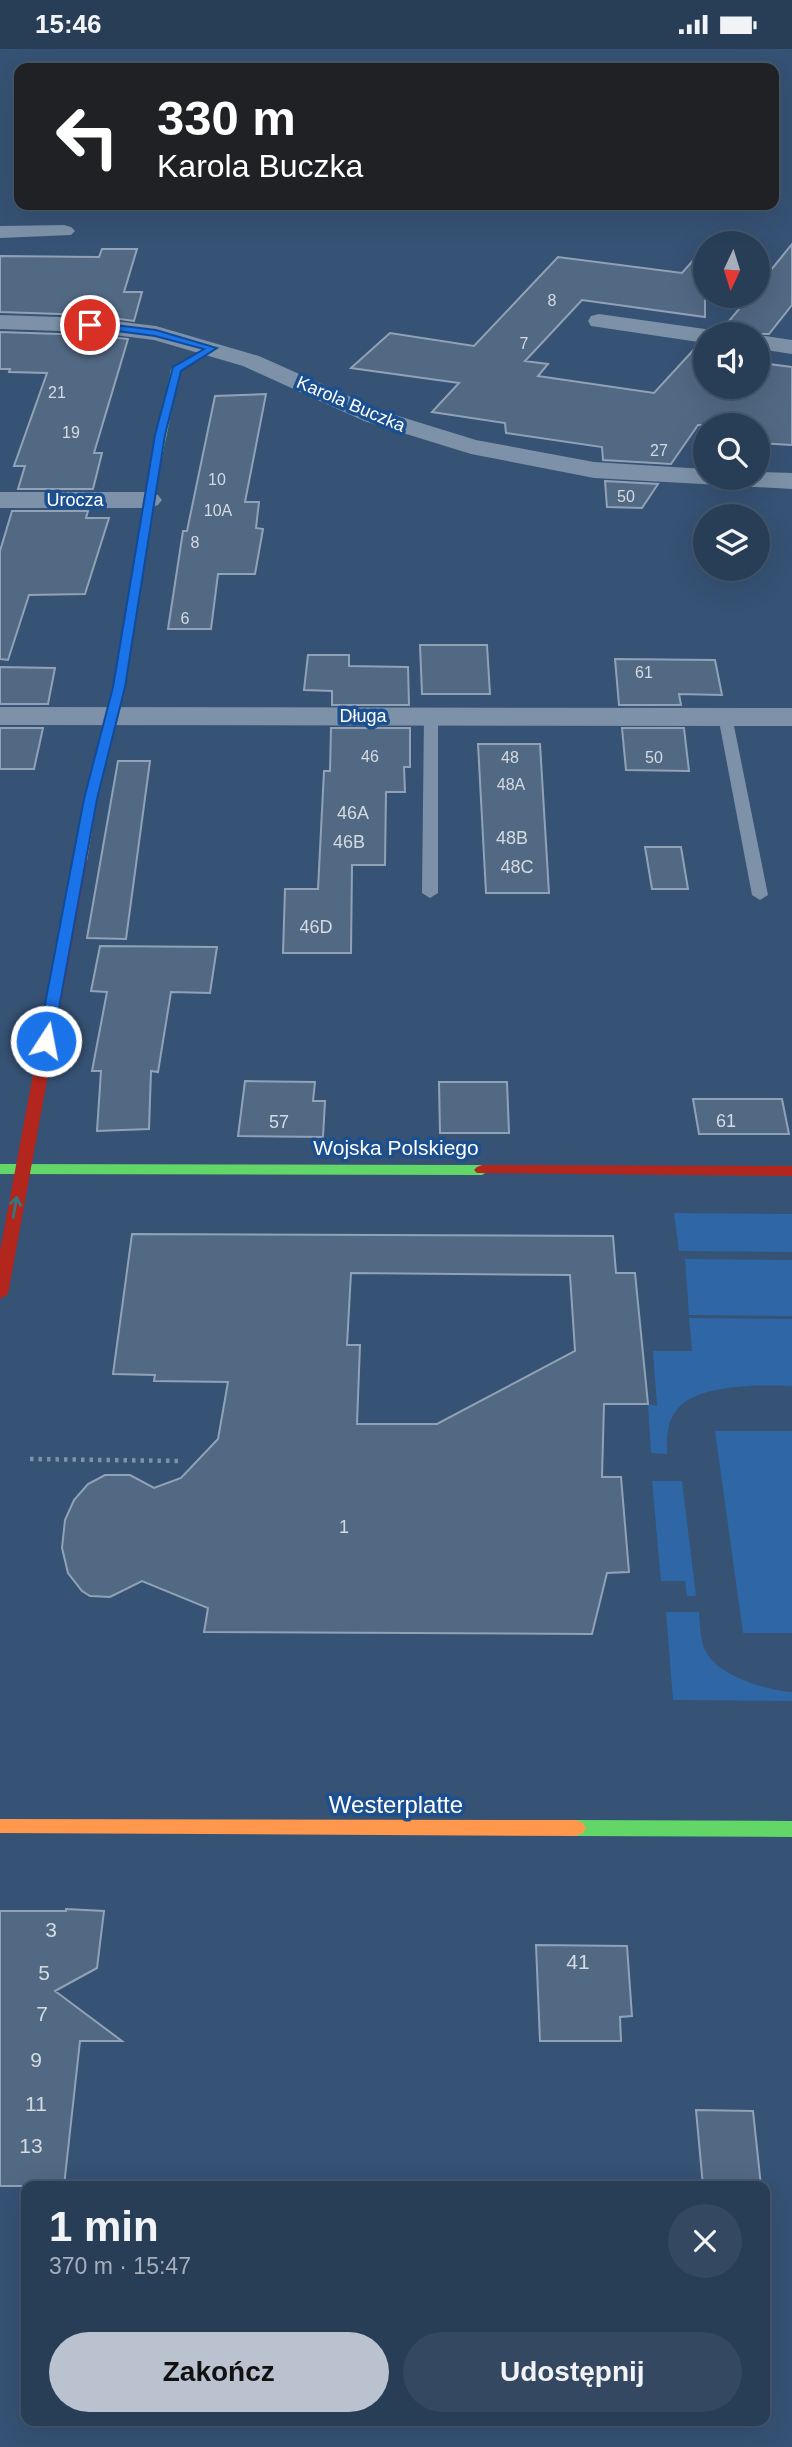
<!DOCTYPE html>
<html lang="pl">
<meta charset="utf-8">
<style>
body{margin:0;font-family:Helvetica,sans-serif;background:#344961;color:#f1f3f6;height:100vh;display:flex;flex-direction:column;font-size:26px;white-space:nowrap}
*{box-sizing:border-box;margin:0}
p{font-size:23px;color:#a5aeba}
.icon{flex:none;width:38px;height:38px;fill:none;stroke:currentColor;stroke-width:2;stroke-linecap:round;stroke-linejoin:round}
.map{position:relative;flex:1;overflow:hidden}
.details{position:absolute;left:21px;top:2132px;width:749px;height:245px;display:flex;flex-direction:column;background:#283e57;border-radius:14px;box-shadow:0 7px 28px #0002,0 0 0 2px #44576d}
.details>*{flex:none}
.top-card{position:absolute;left:14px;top:14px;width:765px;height:147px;border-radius:14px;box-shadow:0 7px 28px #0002,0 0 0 2px #44576d;background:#202124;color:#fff;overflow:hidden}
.needle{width:46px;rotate:184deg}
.tools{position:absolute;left:693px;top:182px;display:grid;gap:14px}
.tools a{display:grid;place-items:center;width:77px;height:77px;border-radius:50%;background:#283e57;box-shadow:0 7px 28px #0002,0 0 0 2px #44576d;font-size:35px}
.pin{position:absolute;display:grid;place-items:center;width:60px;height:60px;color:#fff;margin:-30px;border:4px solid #fff;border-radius:50%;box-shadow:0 2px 7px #0007}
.me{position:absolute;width:77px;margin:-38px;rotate:11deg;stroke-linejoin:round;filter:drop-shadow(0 0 5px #0008)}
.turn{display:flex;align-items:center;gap:24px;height:147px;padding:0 28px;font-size:32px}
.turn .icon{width:91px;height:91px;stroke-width:2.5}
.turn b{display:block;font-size:49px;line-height:60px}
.round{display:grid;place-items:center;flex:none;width:74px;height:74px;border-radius:37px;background:#344961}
.headline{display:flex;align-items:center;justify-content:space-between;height:119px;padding:0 28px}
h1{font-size:42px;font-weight:700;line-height:52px}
.cta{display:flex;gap:14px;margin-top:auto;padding:14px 28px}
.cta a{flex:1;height:80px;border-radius:42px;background:#b9c2ce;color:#111;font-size:28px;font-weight:700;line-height:80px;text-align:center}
.cta a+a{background:#344961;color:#f1f3f6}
.status{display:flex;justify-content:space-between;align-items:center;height:49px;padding:0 35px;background:#283e57;direction:ltr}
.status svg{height:19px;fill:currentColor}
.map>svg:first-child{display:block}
</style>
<div class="status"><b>15:46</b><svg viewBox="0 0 49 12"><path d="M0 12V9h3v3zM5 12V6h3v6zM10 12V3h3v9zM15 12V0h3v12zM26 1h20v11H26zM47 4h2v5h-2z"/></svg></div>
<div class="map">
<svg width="792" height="2398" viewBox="0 0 792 2398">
<rect width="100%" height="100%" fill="#365274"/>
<path fill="#2f66a5" d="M674,1164L792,1165V1203L679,1202Z
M685,1210L792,1211V1267L689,1266Z
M689,1269L792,1270V1337C762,1336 696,1334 676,1362C666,1375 667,1390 667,1405L651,1404L648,1355L657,1357L653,1302H692Z
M715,1382H792V1584H743Z
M652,1432H682L696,1547H687L685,1532H661Z
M666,1563H699C700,1573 700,1586 703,1596C712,1626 765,1641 792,1643V1652L673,1651Z"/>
<path fill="#526984" stroke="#92a2b6" stroke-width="2" fill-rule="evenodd" d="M792,195V256L769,285H718L750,247H758V237Z
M705,198V268L582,251L525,312L548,315L538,327L654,344L698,296H705V338H758V304L767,306L761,314L792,318V396L758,394V376H698L671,415L603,411L602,398L506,384L505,374L432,363L459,334L351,319L390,284L474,297L558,208L682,224Z
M102,200H137L124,243H142L134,272L90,266L0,263V207L99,208Z
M0,283L90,286L128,290L94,404H102L93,440H18L25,417H14L47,324L9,323L10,320H0Z
M266,345L245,453H259L256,479L263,480L255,525H218L211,580H168L183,482H187L215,347Z
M605,432L658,435L642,459L607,458Z
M12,462H88L86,469H109L85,545L29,546L8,611L0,610V502Z
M420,596H487L490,645H422Z
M308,606H349V617L408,618L409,656H332V642L304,641Z
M615,610L715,611L722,646L679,645L681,656H619Z
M0,618L55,619L48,655H0Z
M0,679H43L34,720H0Z
M331,679H410V718H404L405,743H386L385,816H352L351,904H283L285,840H318L324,722H330Z
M622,679H684L689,722L626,721Z
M478,695H540L549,844H486Z
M118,712H150L126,890L87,889Z
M645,798H681L688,840H652Z
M100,897L217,898L210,944L171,943L158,1023L151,1022L149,1080L97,1082L101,1022H92L107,943L91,942Z
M245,1032L315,1033L313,1052H325L323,1088L238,1087Z
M439,1033H507L509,1084H440Z
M693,1050H782L789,1085H699Z
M132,1185L613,1187L616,1224H635L648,1355H604L602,1428H621L629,1523L607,1524L592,1585L204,1583L208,1559L142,1532L110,1548L90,1547L82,1542L68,1524L62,1499L65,1471L74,1451L88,1435L105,1426H130L154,1439L181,1429L218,1390L228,1333L154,1332L155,1326L113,1325ZM351,1224L570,1226L575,1302L437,1375H357L360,1296H347Z
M66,1860L104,1862L97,1919L55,1942L122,1992H80L64,2137H0V1862H66Z
M536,1896L627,1897L632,1967L620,1968L621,1992H540Z
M696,2061L753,2062L761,2137H703Z"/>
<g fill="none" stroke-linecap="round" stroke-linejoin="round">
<path stroke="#7d92a8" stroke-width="4.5" stroke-dasharray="3.5 5" stroke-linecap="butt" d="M30,1410L182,1412"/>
<path fill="#7d92a8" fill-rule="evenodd" d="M431,663L438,667V844L430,849L422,844L424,667Z
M725,663L732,667L768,846L760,851L752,846L718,667Z"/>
<path fill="#7d92a8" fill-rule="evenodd" d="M64,176L71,178L75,182L71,186L0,189V177Z
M599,265L705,280L715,285H705V294L591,277L588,272L591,267Z
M0,266L90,269L156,277L259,307L382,362L476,391L594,413L705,420V429H758V423L792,424V440L594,429L471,405L364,372L243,317L154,291L90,283L0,280Z
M758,286L792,291V305L758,300Z
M0,443H149L158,446L162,451L158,456L149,459H0Z
M0,658L792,659V677L0,676Z"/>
<path fill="#63d668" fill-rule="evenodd" d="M213,296L218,299L216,301L180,321L159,423L150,425L171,320Z
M0,1115L482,1116L490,1121L482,1126L0,1125Z
M576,1771L792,1772V1788L576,1787L569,1784L566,1779L569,1774Z"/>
<path fill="#ff974d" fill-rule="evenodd" d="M154,420L159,423L125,638L97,750L87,812L80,816L73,812L85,750L113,638L149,423Z
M0,1770L576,1771L583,1774L586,1779L583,1784L576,1787L0,1784Z"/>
<path fill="#b3261e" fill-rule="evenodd" d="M80,808L87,812L8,1245L0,1250V1202L73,812Z
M482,1116L792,1117V1127L477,1124L474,1121L477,1118Z"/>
</g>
<defs><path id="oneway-shaft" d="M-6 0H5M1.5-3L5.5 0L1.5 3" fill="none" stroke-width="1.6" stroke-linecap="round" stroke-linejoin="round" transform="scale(1.75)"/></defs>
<use stroke="#317883" href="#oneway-shaft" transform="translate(15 1158) rotate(-80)"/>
<path fill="#1a73e8" stroke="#114b97" stroke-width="2" d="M90,273L156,281L217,299L181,322L165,386L125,638L97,750L53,992L46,997L38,992L84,750L113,638L155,386L173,318L204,300L155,287L87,278V274Z"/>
<g text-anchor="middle" stroke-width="7" stroke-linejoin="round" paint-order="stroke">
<g font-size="16" fill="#d4dae0">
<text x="552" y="257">8</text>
<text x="524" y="300">7</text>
<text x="57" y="349">21</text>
<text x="71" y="389">19</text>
<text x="659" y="407">27</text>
<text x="217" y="436">10</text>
<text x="626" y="453">50</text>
<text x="218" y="467">10A</text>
<text x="195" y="499">8</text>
<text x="185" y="575">6</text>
<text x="644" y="629">61</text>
<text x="370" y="713">46</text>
<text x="510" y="714">48</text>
<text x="654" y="714">50</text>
<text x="511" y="741">48A</text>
</g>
<g font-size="18" fill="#fff" stroke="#1b4f8f">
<text transform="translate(351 355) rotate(23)" y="6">Karola Buczka</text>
<text x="75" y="457">Urocza</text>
<text x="363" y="673">Długa</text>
</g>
<g font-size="18" fill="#d4dae0">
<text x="353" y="770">46A</text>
<text x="512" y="795">48B</text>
<text x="349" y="799">46B</text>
<text x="517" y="824">48C</text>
<text x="316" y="884">46D</text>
<text x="726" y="1078">61</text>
<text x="279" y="1079">57</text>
<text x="344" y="1484">1</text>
</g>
<g font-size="21" fill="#fff" stroke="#1b4f8f">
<text x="396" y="1106">Wojska Polskiego</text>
</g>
<g font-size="21" fill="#d4dae0">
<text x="51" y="1888">3</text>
<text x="578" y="1920">41</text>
<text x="44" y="1931">5</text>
<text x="42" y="1972">7</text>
<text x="36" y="2018">9</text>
<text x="36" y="2062">11</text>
<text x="31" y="2104">13</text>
</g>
<g font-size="24" fill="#fff" stroke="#1b4f8f">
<text x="396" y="1764">Westerplatte</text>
</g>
</g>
</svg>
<div class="tools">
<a><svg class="needle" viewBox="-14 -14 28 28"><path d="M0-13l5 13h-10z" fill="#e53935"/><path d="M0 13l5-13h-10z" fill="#a5aeba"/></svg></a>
<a><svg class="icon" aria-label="sound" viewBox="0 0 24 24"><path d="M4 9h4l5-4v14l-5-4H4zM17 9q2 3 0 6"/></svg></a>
<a><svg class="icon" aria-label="search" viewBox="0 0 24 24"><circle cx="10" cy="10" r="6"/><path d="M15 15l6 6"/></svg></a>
<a><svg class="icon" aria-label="layers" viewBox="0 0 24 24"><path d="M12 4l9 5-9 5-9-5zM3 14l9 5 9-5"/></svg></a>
</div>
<div class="pin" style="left:90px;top:276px;background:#d93025"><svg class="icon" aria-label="arrive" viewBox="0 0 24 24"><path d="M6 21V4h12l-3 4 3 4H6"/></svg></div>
<svg class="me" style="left:46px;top:992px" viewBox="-20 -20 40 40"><circle r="17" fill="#1a73e8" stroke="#fff" stroke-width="3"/><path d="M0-11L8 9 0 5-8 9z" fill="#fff"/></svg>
<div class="top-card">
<div class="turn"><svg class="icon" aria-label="left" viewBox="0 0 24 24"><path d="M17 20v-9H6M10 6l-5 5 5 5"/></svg><div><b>330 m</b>Karola Buczka</div></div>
</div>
<section class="details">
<div class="headline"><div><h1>1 min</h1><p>370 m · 15:47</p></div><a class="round"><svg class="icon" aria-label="close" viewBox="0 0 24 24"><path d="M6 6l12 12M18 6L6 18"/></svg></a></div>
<div class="cta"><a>Zakończ</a><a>Udostępnij</a></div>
</section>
</div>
